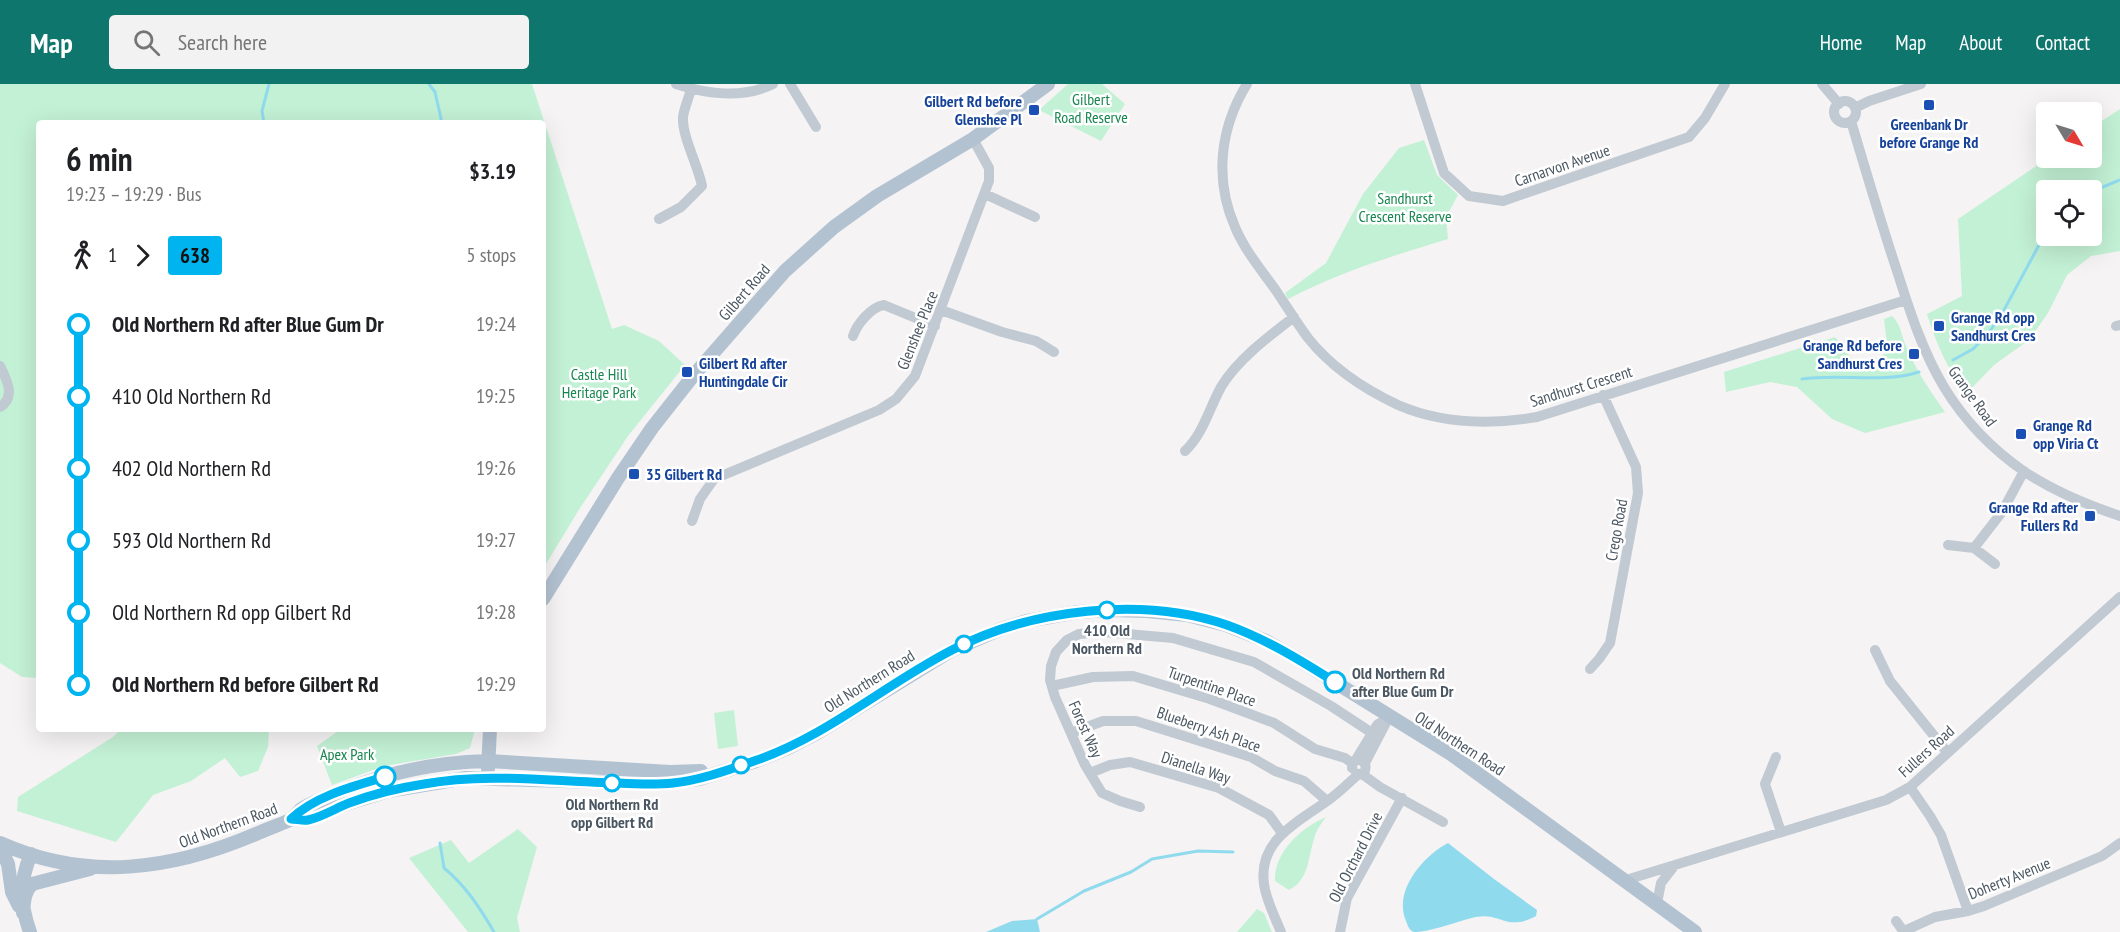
<!DOCTYPE html>
<html lang="en">
<head>
<meta charset="utf-8">
<style>
	body { margin:0; font-family:"PT Sans Narrow",sans-serif; background:#f2f2f2; color:#202124; height:100vh; display:flex; flex-direction:column; font-size:22px; white-space:nowrap }
	* { box-sizing:border-box; margin:0 }
	p { font-size:20px; color:#757577 }
	.icon { flex:none; width:33px; height:33px; fill:none; stroke:currentColor; stroke-width:2; stroke-linecap:round; stroke-linejoin:round }
	.map { position:relative; flex:1; overflow:hidden }
	.drawer { position:absolute; left:36px; top:36px; width:510px; height:612px; display:flex; flex-direction:column; background:#fff; border-radius:6px; box-shadow:0 6px 24px #0002 }
	.drawer>* { flex:none }
	.badge { padding:0 12px; border-radius:4px; font-size:21px; line-height:39px }
	.needle { width:39px; rotate:128deg }
	.fabs { position:absolute; left:2036px; top:18px; display:grid; gap:12px }
	.fabs a { display:grid; place-items:center; width:66px; height:66px; border-radius:6px; background:#fff; box-shadow:0 6px 24px #0002; font-size:30px }
	.map>.badge { position:absolute; translate:-50% -50%; box-shadow:0 0 0 3px #fff }
	.legs { display:flex; align-items:center; gap:9px; height:66px; padding:0 30px; font-size:20px }
	.legs p { margin-inline-start:auto }
	.summary { display:flex; align-items:center; justify-content:space-between; height:102px; padding:0 30px }
	h1 { font-size:33px; font-weight:600; line-height:45px }
	ul { padding:0 30px; list-style:none }
	li { display:flex; align-items:center; gap:21px; height:72px; font-size:22px }
	li i { display:grid; place-items:center; width:9px; height:100%; margin:0 8px; background:currentColor }
	li i::after { content:''; width:15px; height:15px; margin:-8px; border:4px solid; border-radius:50%; background:#fff }
	li p { margin-inline-start:auto }
	li:first-child i { background:linear-gradient(#0000 50%,currentColor 0) }
	li:last-child i { background:linear-gradient(currentColor 50%,#0000 0) }
	header { display:flex; align-items:center; gap:36px; box-sizing:border-box; height:84px; padding:0 30px; background:#0f766e; color:#fff }
	header strong { font-size:28px }
	nav { display:flex; gap:33px; margin-inline-start:auto; font-size:21px }
	.search { width:420px; height:54px; background:#f2f2f2; display:flex; align-items:center; gap:15px; box-sizing:border-box; padding:0 21px; border-radius:6px; color:#757577; font-size:22px }
	.map>svg:first-child { display:block }
	.green { fill:#c3f1d5; fill-rule:evenodd }
	.water { fill:#90daee }
	.lines { fill:none; stroke-linecap:round; stroke-linejoin:round }
	.stream { stroke:#90daee; stroke-width:3 }
	.minor { stroke:#c1cad2; stroke-width:10 }
	.major { stroke:#b3c2d1; stroke-width:14 }
	.line-1-casing { stroke:#fff; stroke-width:14 }
	.line-1 { stroke:#00b5ef; stroke-width:9 }
	.transit-dot { fill:#1a4fb4; stroke:#fff; stroke-width:2 }
	.stop-1-dot { fill:#fff; stroke:#00b5ef; stroke-width:3 }
	.labels { text-anchor:middle; dominant-baseline:central; stroke-width:5; stroke-linejoin:round; paint-order:stroke }
	.park-label { font-size:16px; fill:#17864f; stroke:#fff }
	.transit-label { font-size:16px; font-weight:bold; fill:#164399; stroke:#fff; text-anchor:start }
	.street-label { font-size:16px; fill:#4a5661; stroke:#fff }
	.stop-label { font-size:16px; font-weight:bold; fill:#4a5661; stroke:#fff }
</style>
</head>
<body>
<header>
<strong>Map</strong>
<div class="search"><svg class="icon" aria-label="search" viewBox="0 0 24 24"><circle cx="10" cy="10" r="6"/><path d="M15 15l6 6"/></svg>Search here</div>
<nav><a>Home</a><a>Map</a><a>About</a><a>Contact</a></nav>
</header>
<div class="map">
<svg width="2120" height="848" viewBox="0 0 2120 848">
	<rect width="100%" height="100%" fill="#f5f3f3"/>
	<path class="green" d="M0,0H532L612,245L624,241L659,257L685,281L628,352L580,424L543,485V39H39V594L22,593L0,579Z
		M1068,0H1102L1125,20L1101,57L1039,26Z
		M2120,25V167L2091,172L2067,191L2048,229L2029,256L1994,281L1966,310C1946,281 1938,264 1927,230L1962,212L1958,135L2048,74H2091V44ZM2046,106H2091V152H2046Z
		M1424,56L1437,91L1458,111L1446,133L1448,155C1392,172 1340,188 1288,215L1285,209L1326,179L1363,110L1399,64Z
		M1892,232C1901,240 1901,251 1906,262C1916,286 1930,307 1945,328L1865,349L1832,335L1797,303L1770,298L1726,308L1724,288L1835,253L1859,284L1888,268L1884,235Z
		M734,626L738,662L718,665L714,629Z
		M116,645H269L268,663L258,687L240,693L225,674L191,697L153,711L116,758L17,727L18,713L113,653L119,647Z
		M341,645H475L470,664L456,670L384,682L332,701L317,662Z
		M1326,733C1321,740 1316,746 1314,755C1308,774 1309,796 1289,806L1275,797C1274,768 1301,744 1326,733Z
		M518,745L537,763L517,834L520,848H468L409,774L451,756L469,779Z
		M1257,825L1264,829L1272,848H1237Z"/>
	<path class="water" d="M1448,759L1494,795L1537,826L1536,832C1506,848 1501,828 1476,833C1458,837 1431,848 1414,848C1409,846 1408,842 1406,837C1393,807 1423,772 1448,759Z
		M1037,835L1040,848H986L1012,837Z"/>
	<g class="lines">
		<path class="stream" d="M429,0L435,8L442,39
			M264,39L262,27L269,0
			M2091,108L2120,96
			M1953,276L1973,265L1988,250L2004,226L2046,148
			M1802,295C1841,289 1881,300 1919,288
			M440,759L444,784C466,802 480,824 494,848
			M1037,835L1084,807L1131,788L1152,775L1198,767L1233,768"/>
		<path class="minor" d="M676,0C706,10 743,15 773,0
			M790,0L816,43
			M1247,0C1220,44 1214,95 1235,143C1245,167 1263,188 1277,208C1287,223 1297,239 1308,254C1331,283 1364,305 1398,321C1442,340 1490,341 1537,333L1906,216
			M1415,0L1444,89L1469,112L1503,117L1689,53L1705,34L1725,0
			M1822,0L1839,20
			M1834 28a11 11 0 1 1 22 0a11 11 0 1 1-22 0Z
			M1855,24L1869,17L1921,0
			M1851,37C1866,88 1881,139 1898,190C1910,228 1923,268 1944,303C1964,336 1993,366 2025,388C2055,408 2087,421 2120,432
			M985,110L1035,133
			M659,135L681,123L702,102C698,81 682,53 683,33C684,24 689,14 691,5
			M941,226L1002,248L1036,257L1054,268
			M2116,242L2120,241
			M853,252C857,240 871,223 884,221L935,242
			M0,282C7,296 16,313 0,323
			M1185,367C1203,350 1209,325 1221,303C1237,276 1269,252 1294,233
			M692,437L700,415L714,395L879,326L896,315L915,292L989,97V84L973,55
			M1948,461L1974,464
			M1995,480L1974,464L2002,428L2024,387
			M1875,566L1890,597L1947,668
			M1590,585L1599,575L1610,559L1638,409L1636,383L1603,311
			M1052,602L1093,593L1133,592L1210,615L1274,639L1315,665L1345,674L1352,679
			M1071,649L1103,637H1136L1251,673L1275,687L1304,697L1327,717
			M1776,673L1765,700L1781,748
			M1355,677L1377,641L1389,633
			M1365,679L1389,633
			M1352,684L1353,678C1361,672 1369,680 1364,689L1356,690
			M1090,689L1110,681L1130,678L1219,704L1269,731L1282,749
			M1362,690L1380,703L1443,738
			M1910,703L1930,732L1941,751L1968,827
			M1140,723L1120,717L1102,709L1085,681L1055,613L1050,596L1051,582L1056,568L1067,556L1079,550L1104,548L1173,554L1254,578L1331,622L1372,649
			M1626,796L1886,716L1910,703L2120,513
			M1657,819L1661,799L1675,781
			M1896,837L1904,848
			M1904,847L1935,833L1968,827L1984,822L2102,772L2120,759
			M1281,848C1275,833 1266,816 1264,800C1258,756 1297,739 1327,717C1339,709 1348,699 1359,690
			M1340,848L1347,814L1402,714"/>
		<path class="major" d="M543,515L618,394L652,344L693,292L785,187L834,143L877,112L973,55L1048,0
			M488,685L490,645
			M291,735L307,736L349,719L388,707L466,694L658,700L699,695L756,677L788,664L817,649L952,566L1001,545L1027,537L1078,528L1110,526L1147,527L1187,531L1226,541L1266,557L1296,574L1451,670L1695,848
			M0,759C87,798 172,786 256,750C267,745 279,741 290,736C295,733 298,727 303,724C316,716 332,711 345,706C390,688 440,678 488,677L670,688L701,687
			M0,763L8,780L12,808L19,822
			M23,829C24,818 24,808 32,800L90,785
			M30,848C20,820 19,798 31,770"/>
	</g>
	<g class="lines">
		<g class="line-1-casing">
			<path id="line-1" d="M385,693C354,702 315,712 291,735C296,735 303,737 308,736C322,733 336,724 349,719C373,710 398,704 424,700C488,688 553,698 618,699C636,700 655,701 673,699C701,696 728,686 754,677C826,653 884,601 952,566C1030,525 1143,512 1227,541C1266,555 1300,576 1335,598"/>
		</g>
		<use href="#line-1" class="line-1"/>
	</g>
	<g class="transit-dot">
		<rect x="1923" y="15" width="12" height="12" rx="3"/>
		<rect x="1028" y="20" width="12" height="12" rx="3"/>
		<rect x="1933" y="236" width="12" height="12" rx="3"/>
		<rect x="1908" y="264" width="12" height="12" rx="3"/>
		<rect x="681" y="282" width="12" height="12" rx="3"/>
		<rect x="2015" y="344" width="12" height="12" rx="3"/>
		<rect x="628" y="384" width="12" height="12" rx="3"/>
		<rect x="2084" y="426" width="12" height="12" rx="3"/>
	</g>
	<g class="stop-1-dot">
		<circle cx="1107" cy="526" r="8"/>
		<circle cx="964" cy="560" r="8"/>
		<circle cx="1335" cy="598" r="10"/>
		<circle cx="741" cy="681" r="8"/>
		<circle cx="385" cy="693" r="10"/>
		<circle cx="612" cy="699" r="8"/>
	</g>
	<g class="labels">
		<g class="park-label">
			<text x="1091" y="15">Gilbert<tspan x="1091" dy="18">Road Reserve</tspan></text>
			<text x="1405" y="114">Sandhurst<tspan x="1405" dy="18">Crescent Reserve</tspan></text>
			<text x="599" y="290">Castle Hill<tspan x="599" dy="18">Heritage Park</tspan></text>
			<text x="347" y="670">Apex Park</text>
		</g>
		<g class="transit-label">
			<text x="1022" y="17" text-anchor="end">Gilbert Rd before<tspan x="1022" dy="18">Glenshee Pl</tspan></text>
			<text x="1929" y="40" text-anchor="middle">Greenbank Dr<tspan x="1929" dy="18">before Grange Rd</tspan></text>
			<text x="1951" y="233">Grange Rd opp<tspan x="1951" dy="18">Sandhurst Cres</tspan></text>
			<text x="1902" y="261" text-anchor="end">Grange Rd before<tspan x="1902" dy="18">Sandhurst Cres</tspan></text>
			<text x="699" y="279">Gilbert Rd after<tspan x="699" dy="18">Huntingdale Cir</tspan></text>
			<text x="2033" y="341">Grange Rd<tspan x="2033" dy="18">opp Viria Ct</tspan></text>
			<text x="646" y="390">35 Gilbert Rd</text>
			<text x="2078" y="423" text-anchor="end">Grange Rd after<tspan x="2078" dy="18">Fullers Rd</tspan></text>
		</g>
		<g class="street-label">
			<text transform="translate(1562 81) rotate(-19)">Carnarvon Avenue</text>
			<text transform="translate(744 208) rotate(-49)">Gilbert Road</text>
			<text transform="translate(917 246) rotate(-68)">Glenshee Place</text>
			<text transform="translate(1581 302) rotate(-17)">Sandhurst Crescent</text>
			<text transform="translate(1973 312) rotate(54)">Grange Road</text>
			<text transform="translate(1616 446) rotate(-80)">Crego Road</text>
			<text transform="translate(869 597) rotate(-32)">Old Northern Road</text>
			<text transform="translate(1212 602) rotate(19)">Turpentine Place</text>
			<text transform="translate(1086 645) rotate(66)">Forest Way</text>
			<text transform="translate(1209 645) rotate(19)">Blueberry Ash Place</text>
			<text transform="translate(1460 659) rotate(33)">Old Northern Road</text>
			<text transform="translate(1926 667) rotate(-42)">Fullers Road</text>
			<text transform="translate(1196 683) rotate(18)">Dianella Way</text>
			<text transform="translate(228 741) rotate(-20)">Old Northern Road</text>
			<text transform="translate(1355 773) rotate(-63)">Old Orchard Drive</text>
			<text transform="translate(2009 794) rotate(-22)">Doherty Avenue</text>
		</g>
		<g class="stop-label">
			<text x="1107" y="546">410 Old<tspan x="1107" dy="18">Northern Rd</tspan></text>
			<text x="1352" y="589" text-anchor="start">Old Northern Rd<tspan x="1352" dy="18">after Blue Gum Dr</tspan></text>
			<text x="612" y="720">Old Northern Rd<tspan x="612" dy="18">opp Gilbert Rd</tspan></text>
		</g>
	</g>
</svg>
<div class="fabs">
<a><svg class="needle" viewBox="-14 -14 28 28"><path d="M0-13l5 13h-10z" fill="#e53935"/><path d="M0 13l5-13h-10z" fill="#757577"/></svg></a>
<a><svg class="icon" aria-label="locate" viewBox="0 0 24 24"><circle cx="12" cy="12" r="6"/><path d="M12 2v4M12 18v4M2 12h4M18 12h4"/></svg></a>
</div>
<section class="drawer">
<div class="summary"><div><h1>6 min</h1><p>19:23 – 19:29 · Bus</p></div><b>$3.19</b></div>
<div class="legs"><svg class="icon" aria-label="walk" viewBox="0 0 24 24"><circle cx="13" cy="4" r="2"/><path d="M13 8l-2 6 4 7M11 14l-3 7M7 12l3-4h3l4 4"/></svg>1<svg class="icon" aria-label="forward" viewBox="0 0 24 24"><path d="M9 5l7 7-7 7"/></svg><b class="badge" style="background:#00b5ef;color:#111">638</b><p>5 stops</p></div>
<ul>
<li><i style="color:#00b5ef"></i><b>Old Northern Rd after Blue Gum Dr</b><p>19:24</p></li>
<li><i style="color:#00b5ef"></i><span>410 Old Northern Rd</span><p>19:25</p></li>
<li><i style="color:#00b5ef"></i><span>402 Old Northern Rd</span><p>19:26</p></li>
<li><i style="color:#00b5ef"></i><span>593 Old Northern Rd</span><p>19:27</p></li>
<li><i style="color:#00b5ef"></i><span>Old Northern Rd opp Gilbert Rd</span><p>19:28</p></li>
<li><i style="color:#00b5ef"></i><b>Old Northern Rd before Gilbert Rd</b><p>19:29</p></li>
</ul>
</section>
</div>
</body>
</html>
